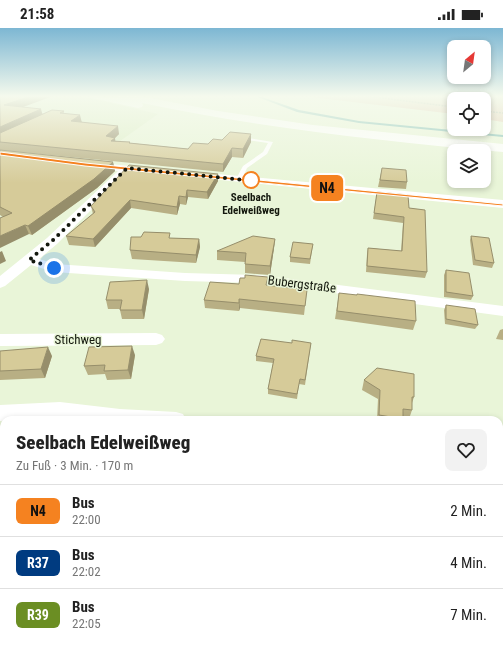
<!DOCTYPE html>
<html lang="de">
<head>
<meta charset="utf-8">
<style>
	body { margin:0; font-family:"Roboto Condensed",sans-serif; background:#f2f2f2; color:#222; height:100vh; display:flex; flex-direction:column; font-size:15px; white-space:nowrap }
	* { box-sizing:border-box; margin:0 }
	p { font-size:13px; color:#767676 }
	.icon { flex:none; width:22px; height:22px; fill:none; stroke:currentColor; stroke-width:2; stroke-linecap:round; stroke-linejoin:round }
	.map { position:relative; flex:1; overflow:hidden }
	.drawer { position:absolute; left:0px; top:388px; width:503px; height:232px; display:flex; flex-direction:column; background:#fff; border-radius:12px 12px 0 0; box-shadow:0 2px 6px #0003 }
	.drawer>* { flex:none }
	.badge { padding:0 8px; border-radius:6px; font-size:14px; line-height:26px }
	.needle { width:26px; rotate:29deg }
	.controls { position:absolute; left:447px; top:12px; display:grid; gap:8px }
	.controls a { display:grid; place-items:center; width:44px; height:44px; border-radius:8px; background:#fff; box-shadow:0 2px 6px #0003; font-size:20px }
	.you { position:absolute; width:20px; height:20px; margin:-10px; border:3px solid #fff; border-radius:50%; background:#1a73e8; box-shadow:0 0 0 6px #1a73e833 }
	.map>.badge { position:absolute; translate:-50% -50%; box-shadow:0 0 0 2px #fff }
	.round { display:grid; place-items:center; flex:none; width:42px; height:42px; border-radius:8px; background:#f2f2f2 }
	.headline { display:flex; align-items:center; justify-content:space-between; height:68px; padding:0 16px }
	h1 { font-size:19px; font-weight:800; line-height:30px }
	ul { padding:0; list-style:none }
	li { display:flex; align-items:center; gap:12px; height:52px; padding:0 16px; border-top:1px solid #e0e0e0 }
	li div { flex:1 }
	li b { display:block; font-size:15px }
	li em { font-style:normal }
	li .badge { min-width:44px; font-weight:700; text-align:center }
	.status { display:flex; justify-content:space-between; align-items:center; height:28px; padding:0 20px; background:#fff; direction:ltr }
	.status svg { height:11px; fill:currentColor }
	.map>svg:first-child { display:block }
	.built { fill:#dfefca }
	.green { fill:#e1c7ad }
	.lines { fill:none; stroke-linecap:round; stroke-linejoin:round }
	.stream { fill:#7cbcb3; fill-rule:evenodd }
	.path { stroke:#9fa992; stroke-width:1.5; stroke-dasharray:2 1; stroke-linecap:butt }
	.service { fill:#fff; fill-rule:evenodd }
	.minor { fill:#fff; fill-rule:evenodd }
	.secondary { fill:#fff; fill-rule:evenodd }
	.wall { fill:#b8af84 }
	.shaded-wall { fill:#968e6b }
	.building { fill:#d6cb99; stroke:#968e6b }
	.line { fill:#f58220; stroke:#fff }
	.walk { stroke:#14180e; stroke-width:4; stroke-dasharray:0 7.2 }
	.stop-dot { fill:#fff; stroke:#f58220; stroke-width:2 }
	.labels { text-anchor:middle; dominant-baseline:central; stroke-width:3; stroke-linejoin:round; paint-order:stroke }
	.far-stop-label { font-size:11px; font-weight:bold; fill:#14180e; stroke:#e9f5d8 }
	.street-label { font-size:13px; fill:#14180e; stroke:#e9f5d8 }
</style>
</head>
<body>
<div class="status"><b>21:58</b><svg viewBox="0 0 49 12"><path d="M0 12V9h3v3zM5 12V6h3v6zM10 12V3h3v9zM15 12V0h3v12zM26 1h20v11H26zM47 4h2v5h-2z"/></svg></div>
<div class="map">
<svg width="503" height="620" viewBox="0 0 503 620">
	<rect width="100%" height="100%" fill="#e9f5d8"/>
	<path class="built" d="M0,68H81L158,86L92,133L26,126L0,121L47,85L0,72Z"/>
	<path class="green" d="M302,68H503V94L484,91V71H454V86Z"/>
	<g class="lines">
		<path class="stream" d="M255,68H259L299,82L359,93L503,107V109L359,95L297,84Z"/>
		<path class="path" d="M367,68L454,79
			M484,83L503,85"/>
		<path class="service" d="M241,109L273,114L267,126L247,140L242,151L239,153L236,151L243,138L263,124L268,115L239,111V110Z"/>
		<path class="minor" d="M91,134L148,140L153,143L148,146L129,144L57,216L39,231L55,236L185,245L260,247L503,278V288L260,255L185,253L54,244L31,237L5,258L0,260V248L47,210L118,143L87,139L86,137Z
			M195,144L503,172V180L191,149L190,147Z
			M156,305L162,307L165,311L162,315L156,317L0,318V306Z
			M60,374L120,381L176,384L183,386L186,392H77L60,390L0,393V377Z
			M499,436L503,437V457L499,456Z
			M4,468V492L0,493V470Z"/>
		<path class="secondary" d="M91,68L120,70L119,68H140L218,83L313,97L503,116V124C382,113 261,100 142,75L143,77L142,79L138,80L92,70Z"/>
	</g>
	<path class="wall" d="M0,68L23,79L43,86L64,83V86L82,94L119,106L115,110V113L130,115L188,121L208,116L251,114L243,130L232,129L223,144L0,122Z
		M0,122L113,134L115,143L97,160L32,207L29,206L3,189L0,187Z
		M382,140L407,154L406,161L378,159Z
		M218,146V153L208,171L188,169L186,177L180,176L177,187L131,180L95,219L69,217L66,208L93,186L91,178Z
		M377,164L409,180L427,244L425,250L366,244L367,226L368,220L401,223L403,195L373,191Z
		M471,208L494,235L492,240L473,237L470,212Z
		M141,209L199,211L200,219L196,235L132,231L130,222Z
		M275,211L274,220L270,247L245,245V234L217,232V223Z
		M313,216L310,236L290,234V229Z
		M446,242L473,268L471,272L444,269V247Z
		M268,249V258L306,270L304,287L240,280L239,283L205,280L204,272L239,256Z
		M149,261L144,291H122L120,282V281H108L106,272Z
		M339,265L416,293L413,302L335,291Z
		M446,277L478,297L475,301L445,296L444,282Z
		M503,301V312L496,311L500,302Z
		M292,315H311L305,357L299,356L297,371L268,366V361L273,335L256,333V328Z
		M0,323L52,328L45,350L0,352Z
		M135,327L131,351L107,352L105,346L88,347L84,338Z
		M364,352L414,369L412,375V382L409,391H403V392H377L378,371L362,362Z"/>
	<path class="shaded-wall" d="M31,68H53L7,85L4,77Z
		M41,81L43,88L0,108V99Z
		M80,87L82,95L71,93Z
		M118,98L119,106L115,110L116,118L106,108Z
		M251,106V114L243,130V121Z
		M232,120V129L223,144V136Z
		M113,134L115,143L97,160L32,207L28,198Z
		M218,146V153L208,171L207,164Z
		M187,162L188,169L186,177V169Z
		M179,168L180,176L177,187V179Z
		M130,172L131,180L95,219L93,211Z
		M25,197L29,206L0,220V208Z
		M199,211L200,219L196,235V227Z
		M275,211L274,220L270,247V238Z
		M2,223L6,233L0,236V224Z
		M147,252L149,261L144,291L142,282Z
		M239,271L240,280L239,283Z
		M132,318L135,327L131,351L128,342Z
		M48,319L52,328L45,350L41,341Z
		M4,439V452L0,454V441Z
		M4,587V600L1,603L0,602V591Z"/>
	<path class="building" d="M0,68H31L4,77L41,81L0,99Z
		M52,82L64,83L60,85L80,87L71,93L118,98L106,108L115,110L111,113L130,114L129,115L188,121L193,115L208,116L213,111L222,112L230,104L251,106L243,121L232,120L223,136L0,114V105Z
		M0,122L113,134L94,151L28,198L25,197L0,208V190L12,185L0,179Z
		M129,137L218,146L207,164L187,162L186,169L179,168L177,179L130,172L93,211L66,208L95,184L91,178Z
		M382,140L406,142L407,154L380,152Z
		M377,164L408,167L409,180L425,182L427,244L367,238L368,220L402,223L404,189L374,185Z
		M144,204L170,205L169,210L199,211L196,227L130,222L131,209H141Z
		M253,208L275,211L270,238L245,236L246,225L217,223Z
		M471,208L489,210L494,235L475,232Z
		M293,214L313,216L310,231L290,229Z
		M446,242L469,245L473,268L446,264Z
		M245,247L268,249L266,257L307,262L305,278L239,271V275L204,272L210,254L239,256L240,250H245Z
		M147,252L142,282H120L122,272H106L110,254Z
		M339,265L357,267V266L415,273L416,293L337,283Z
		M446,277L475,281L478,297L446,291Z
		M261,311L292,315V312L311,315L305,352L300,351L297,366L268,361L274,331L256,328Z
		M132,318L128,342L104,343L105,337L84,338L89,319Z
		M48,319L41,341L0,343V323Z
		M377,340L414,346V369H412V382L403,381V391L379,387L380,362L364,352Z
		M4,408V439L0,441V410Z
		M1,555L4,558V587L0,591V556Z"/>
	<linearGradient id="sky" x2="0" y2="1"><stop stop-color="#7db7d3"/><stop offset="0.44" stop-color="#f5faed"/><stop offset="1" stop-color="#f5faed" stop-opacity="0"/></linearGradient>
	<rect width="503" height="155" fill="url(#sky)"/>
	<path class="line" d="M0,124L85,135L503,176V178L85,138L0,127Z"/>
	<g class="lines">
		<path class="walk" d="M54,240L29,232L52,213L127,140L255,153L251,152"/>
	</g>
	<circle class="stop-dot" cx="251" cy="152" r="8"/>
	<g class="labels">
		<g class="far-stop-label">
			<text x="251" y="169">Seelbach<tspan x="251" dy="13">Edelweißweg</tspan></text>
		</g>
		<g class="street-label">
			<text transform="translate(302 256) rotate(7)">Bubergstraße</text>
			<text x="78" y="311">Stichweg</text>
		</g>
	</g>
</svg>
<div class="controls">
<a><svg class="needle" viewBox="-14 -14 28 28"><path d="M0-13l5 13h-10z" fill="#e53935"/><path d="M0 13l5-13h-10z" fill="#767676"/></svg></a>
<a><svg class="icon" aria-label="locate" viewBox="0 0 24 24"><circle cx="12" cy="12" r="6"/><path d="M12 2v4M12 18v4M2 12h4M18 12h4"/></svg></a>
<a><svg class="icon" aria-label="layers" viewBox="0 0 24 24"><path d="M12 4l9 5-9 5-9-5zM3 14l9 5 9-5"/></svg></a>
</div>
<div class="you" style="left:54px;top:240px"></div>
<b class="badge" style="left:327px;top:160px;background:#f58220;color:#111">N4</b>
<section class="drawer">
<div class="headline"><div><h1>Seelbach Edelweißweg</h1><p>Zu Fuß · 3 Min. · 170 m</p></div><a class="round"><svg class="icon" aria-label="heart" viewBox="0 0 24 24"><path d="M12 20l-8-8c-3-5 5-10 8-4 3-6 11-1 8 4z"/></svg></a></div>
<ul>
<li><span class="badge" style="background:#f58220;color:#111">N4</span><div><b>Bus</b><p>22:00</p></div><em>2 Min.</em></li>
<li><span class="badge" style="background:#003b80;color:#fff">R37</span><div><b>Bus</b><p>22:02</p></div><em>4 Min.</em></li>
<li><span class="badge" style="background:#6b8e23;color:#fff">R39</span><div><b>Bus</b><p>22:05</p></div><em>7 Min.</em></li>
</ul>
</section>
</div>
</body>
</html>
